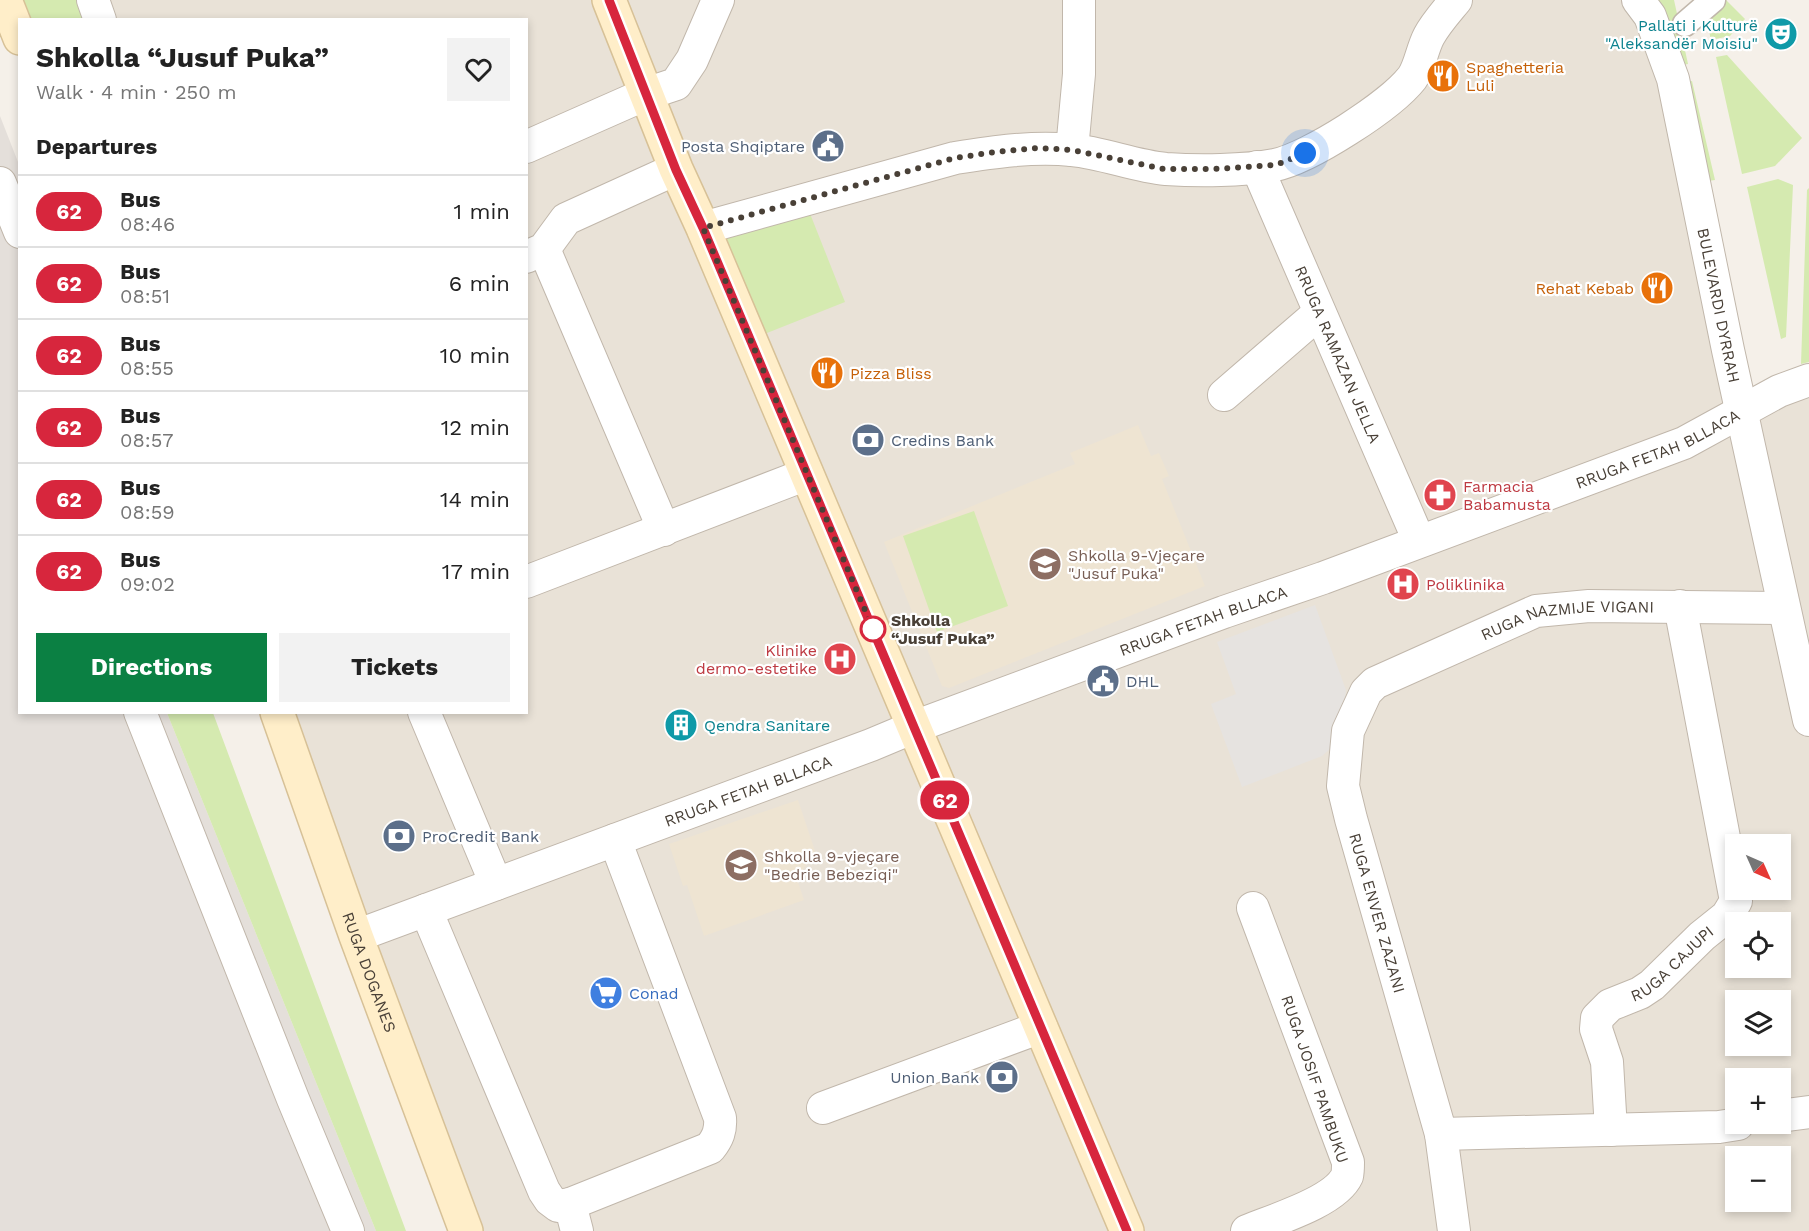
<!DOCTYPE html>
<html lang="en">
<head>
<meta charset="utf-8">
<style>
	body { margin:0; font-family:"Work Sans",sans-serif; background:#f2f2f2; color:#222; height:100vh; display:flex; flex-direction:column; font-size:22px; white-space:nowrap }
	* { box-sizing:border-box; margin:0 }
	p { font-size:20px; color:#767676 }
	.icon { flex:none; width:33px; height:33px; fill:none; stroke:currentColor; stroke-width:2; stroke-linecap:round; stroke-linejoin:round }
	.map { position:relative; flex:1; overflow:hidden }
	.drawer { position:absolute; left:18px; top:18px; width:510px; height:696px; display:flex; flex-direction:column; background:#fff; border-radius:0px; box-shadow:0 3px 9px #0003 }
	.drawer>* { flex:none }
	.badge { padding:0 12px; border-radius:20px; font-size:21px; line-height:39px }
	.needle { width:39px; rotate:135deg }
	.tools { position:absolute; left:1725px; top:834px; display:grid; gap:12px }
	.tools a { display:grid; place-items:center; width:66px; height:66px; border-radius:0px; background:#fff; box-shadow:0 3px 9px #0003; font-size:30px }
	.you { position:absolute; width:30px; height:30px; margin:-15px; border:4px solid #fff; border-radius:50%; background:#1a73e8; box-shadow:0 0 0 9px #1a73e833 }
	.map>.badge { position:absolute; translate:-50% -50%; box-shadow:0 0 0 3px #fff }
	h2 { padding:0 18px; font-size:22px; line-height:54px }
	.round { display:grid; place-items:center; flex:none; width:63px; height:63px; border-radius:0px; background:#f2f2f2 }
	.head { display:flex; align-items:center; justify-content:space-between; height:102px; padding:0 18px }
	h1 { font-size:28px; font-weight:700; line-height:45px }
	.cta { display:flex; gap:12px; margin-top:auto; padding:12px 18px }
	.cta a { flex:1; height:69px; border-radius:0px; background:#0b8043; color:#fff; font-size:24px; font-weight:700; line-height:69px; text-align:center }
	.cta a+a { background:#f2f2f2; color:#222 }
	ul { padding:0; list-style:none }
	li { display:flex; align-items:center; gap:18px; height:72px; padding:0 18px; border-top:2px solid #e0e0e0 }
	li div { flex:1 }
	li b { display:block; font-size:22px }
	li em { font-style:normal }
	li .badge { min-width:66px; font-weight:700; text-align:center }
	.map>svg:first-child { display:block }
	.residential { fill:#e9e2d7; fill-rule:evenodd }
	.industrial { fill:#e4dfda }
	.education { fill:#eee4d2 }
	.green { fill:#d5eab0 }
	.parking { fill:#e6e3e0 }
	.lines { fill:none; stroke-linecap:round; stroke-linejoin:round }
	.pedestrian-casing { stroke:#c1b7ab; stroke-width:27 }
	.minor-casing { stroke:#c1b7ab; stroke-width:34 }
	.secondary-casing { stroke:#d7c197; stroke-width:36 }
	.pedestrian { stroke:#fff; stroke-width:24 }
	.minor { stroke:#fff; stroke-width:32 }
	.secondary { stroke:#ffeec9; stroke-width:33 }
	.line-casing { stroke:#fff; stroke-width:14 }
	.line { stroke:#d7263d; stroke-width:9 }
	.walk { stroke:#494037; stroke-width:6; stroke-dasharray:0 10.8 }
	.stop-dot { fill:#fff; stroke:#d7263d; stroke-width:3 }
	.labels { text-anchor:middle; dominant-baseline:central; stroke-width:4.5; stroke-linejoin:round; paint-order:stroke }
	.culture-label { font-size:16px; fill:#0d838f; stroke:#fff; text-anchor:end }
	.food-label { font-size:16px; fill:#c56008; stroke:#fff; text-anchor:start }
	.service-label { font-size:16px; fill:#4e5e75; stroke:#fff; text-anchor:start }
	.street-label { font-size:16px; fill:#494037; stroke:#fff }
	.health-label { font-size:16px; fill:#be3a42; stroke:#fff; text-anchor:start }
	.education-label { font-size:16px; fill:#785e54; stroke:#fff; text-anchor:start }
	.stop-label { font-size:16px; font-weight:bold; fill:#494037; stroke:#fff; text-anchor:start }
	.shop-label { font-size:16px; fill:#366cbe; stroke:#fff; text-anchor:start }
</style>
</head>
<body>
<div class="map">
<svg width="1809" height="1231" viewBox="0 0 1809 1231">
	<rect width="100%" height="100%" fill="#f5f0e9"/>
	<path class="residential" d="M79,0H1626L1660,68L1735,422L1809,388V1231H482L360,923L286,713L526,712V20H86ZM1736,844H1780V890H1736ZM1736,922H1780V968H1736ZM1736,1000H1780V1046H1736ZM1736,1078H1780V1124H1736ZM1736,1156H1780V1202H1736Z"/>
	<path class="industrial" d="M0,116L20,167V712L167,713L376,1231H0Z"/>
	<path class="education" d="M1138,425L1151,456L1159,453L1169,476L1162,479L1205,586L949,688L942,686L884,542L1075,464L1070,453Z
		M798,800L815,851L797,879L804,900L704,936L687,885L683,886L669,844Z"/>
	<path class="green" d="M19,0H79L86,19H27Z
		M1653,0H1674L1688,64L1683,65Z
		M1713,0H1726L1745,19L1730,36L1711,40L1704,9Z
		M1727,55L1802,138L1775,166L1742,174L1716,57Z
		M1692,81L1715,180L1708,181L1687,82Z
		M1778,179L1793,185L1786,337L1781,339L1747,187Z
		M1809,188V362L1801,364L1807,190Z
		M809,211L845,302L762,335L721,238Z
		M974,511L1008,606L937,632L903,536Z
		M167,713H213L406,1231H376Z"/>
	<path class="parking" d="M1315,605L1346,690L1342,729L1330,749L1322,756L1242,787L1211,704L1236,694L1217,642Z"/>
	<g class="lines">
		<g class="pedestrian-casing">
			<path id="pedestrian" d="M1685,24L1713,0"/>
		</g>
		<g class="minor-casing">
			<g id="minor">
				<path d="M93,0L100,20"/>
				<path id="s1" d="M1638,0L1650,16L1673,79L1728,350L1809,720"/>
				<path d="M526,147L646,94L676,84L692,60L718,0"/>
				<path d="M1072,150L1079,74V0"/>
				<path id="s2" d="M1257,167L1419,541"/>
				<path d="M0,183L20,232"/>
				<path d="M703,228L955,158C993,152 1033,146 1072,150C1104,153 1134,166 1166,169C1197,171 1244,171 1275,165C1309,158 1390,106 1412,78C1420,67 1422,49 1429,36C1436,23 1447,11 1456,0"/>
				<path d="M544,249L664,530"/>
				<path d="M526,257L544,249L566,219L676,169"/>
				<path d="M1224,395L1319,313"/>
				<path d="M526,582L807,474"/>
				<path d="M140,712L293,1099L348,1231"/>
				<path d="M424,712L496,884"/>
				<path d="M426,910L544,1191L550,1200L558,1206L570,1204L710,1148C718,1138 721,1130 720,1118L615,840"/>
				<path id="s3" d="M356,936L871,745L914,727L1224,612L1323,578L1684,443L1779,391L1809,380"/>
				<path d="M823,1108L1041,1027"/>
				<path d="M1780,1116L1809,1112"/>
				<path id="s4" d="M1611,1130L1607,1062L1596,1029L1597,1018L1610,1005L1640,993L1652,985L1702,936L1727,916L1736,901L1680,606"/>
				<path d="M1441,1134L1719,1127L1738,1124"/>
				<path d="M570,1204L577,1231"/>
				<path d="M1247,1231C1273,1220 1335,1202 1347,1176C1348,1172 1348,1166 1348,1162L1253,908"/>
				<path id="s5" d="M1454,1231L1441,1134L1351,819L1343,786L1348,731L1366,692L1375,683L1536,611L1589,606L1783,608"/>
			</g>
		</g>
		<g class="secondary-casing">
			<g id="secondary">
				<path d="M5,0L20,38"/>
				<path d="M609,0L676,169L703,228L1127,1231"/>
				<path id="s6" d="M277,712L356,936L466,1231"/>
			</g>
		</g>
		<use href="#pedestrian" class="pedestrian"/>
		<use href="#minor" class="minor"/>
		<use href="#secondary" class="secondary"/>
	</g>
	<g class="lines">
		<g class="line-casing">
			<path id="line" d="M609,0L676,170L703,228L1127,1231"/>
		</g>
		<use href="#line" class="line"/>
		<path class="walk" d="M873,629L703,228L955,158L995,152L1038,148L1072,150L1164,169H1214L1276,165L1305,153"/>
	</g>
	<defs>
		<g id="theatre-disc" transform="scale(1.725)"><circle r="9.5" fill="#0f9aa8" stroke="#fff"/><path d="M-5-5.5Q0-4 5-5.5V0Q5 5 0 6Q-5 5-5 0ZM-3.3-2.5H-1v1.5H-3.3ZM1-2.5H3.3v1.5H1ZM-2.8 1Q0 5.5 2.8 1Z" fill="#fff"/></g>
		<g id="restaurant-disc" transform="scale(1.725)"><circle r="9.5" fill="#e8710a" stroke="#fff"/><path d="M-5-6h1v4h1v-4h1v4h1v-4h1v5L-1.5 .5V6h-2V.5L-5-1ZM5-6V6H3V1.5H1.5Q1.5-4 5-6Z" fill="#fff"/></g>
		<g id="civic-disc" transform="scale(1.725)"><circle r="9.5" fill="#5c6f8a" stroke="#fff"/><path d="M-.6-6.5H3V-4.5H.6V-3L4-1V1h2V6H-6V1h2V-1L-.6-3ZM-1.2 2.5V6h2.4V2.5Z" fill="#fff"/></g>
		<g id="bank-disc" transform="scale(1.725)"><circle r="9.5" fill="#5c6f8a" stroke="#fff"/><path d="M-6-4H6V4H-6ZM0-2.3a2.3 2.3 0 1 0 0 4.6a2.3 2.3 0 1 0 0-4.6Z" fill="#fff"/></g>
		<g id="pharmacy-disc" transform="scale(1.725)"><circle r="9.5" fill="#e0444e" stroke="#fff"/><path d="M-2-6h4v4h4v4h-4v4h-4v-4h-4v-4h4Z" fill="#fff"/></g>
		<g id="school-disc" transform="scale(1.725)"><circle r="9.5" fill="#8d6e63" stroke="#fff"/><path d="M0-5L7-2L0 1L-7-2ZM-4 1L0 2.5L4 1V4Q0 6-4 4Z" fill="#fff"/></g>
		<g id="hospital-disc" transform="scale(1.725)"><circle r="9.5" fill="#e0444e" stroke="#fff"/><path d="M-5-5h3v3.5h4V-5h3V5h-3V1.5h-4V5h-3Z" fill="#fff"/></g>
		<g id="building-disc" transform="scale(1.725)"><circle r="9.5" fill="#0f9aa8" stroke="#fff"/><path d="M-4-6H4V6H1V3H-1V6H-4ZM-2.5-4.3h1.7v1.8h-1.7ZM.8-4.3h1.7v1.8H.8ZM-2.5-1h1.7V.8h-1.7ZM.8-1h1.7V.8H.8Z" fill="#fff"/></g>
		<g id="supermarket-disc" transform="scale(1.725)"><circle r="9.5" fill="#3f7fe0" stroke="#fff"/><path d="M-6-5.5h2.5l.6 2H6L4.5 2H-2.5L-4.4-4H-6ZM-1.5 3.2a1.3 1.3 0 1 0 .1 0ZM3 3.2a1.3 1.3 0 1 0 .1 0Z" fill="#fff"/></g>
	</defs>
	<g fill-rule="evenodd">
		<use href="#theatre-disc" x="1781" y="34"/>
		<use href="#restaurant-disc" x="1443" y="76"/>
		<use href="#civic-disc" x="828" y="146"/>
		<use href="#restaurant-disc" x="1657" y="288"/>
		<use href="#restaurant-disc" x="827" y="373"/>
		<use href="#bank-disc" x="868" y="440"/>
		<use href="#pharmacy-disc" x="1440" y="495"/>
		<use href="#school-disc" x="1045" y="564"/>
		<use href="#hospital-disc" x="1403" y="584"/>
		<use href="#hospital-disc" x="840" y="659"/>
		<use href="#civic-disc" x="1103" y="681"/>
		<use href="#building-disc" x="681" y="725"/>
		<use href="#bank-disc" x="399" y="836"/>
		<use href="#school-disc" x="741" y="865"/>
		<use href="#supermarket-disc" x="606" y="993"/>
		<use href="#bank-disc" x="1002" y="1077"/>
	</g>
	<circle class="stop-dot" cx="873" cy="629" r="12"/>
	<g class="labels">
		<g class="culture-label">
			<text x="1758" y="25">Pallati i Kulturë<tspan x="1758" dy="18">"Aleksandër Moisiu"</tspan></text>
			<text x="704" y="725" text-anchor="start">Qendra Sanitare</text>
		</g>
		<g class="food-label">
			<text x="1466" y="67">Spaghetteria<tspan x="1466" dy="18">Luli</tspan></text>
			<text x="1634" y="288" text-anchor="end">Rehat Kebab</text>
			<text x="850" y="373">Pizza Bliss</text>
		</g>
		<g class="service-label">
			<text x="805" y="146" text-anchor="end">Posta Shqiptare</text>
			<text x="891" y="440">Credins Bank</text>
			<text x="1126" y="681">DHL</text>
			<text x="422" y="836">ProCredit Bank</text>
			<text x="979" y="1077" text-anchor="end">Union Bank</text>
		</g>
		<g class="street-label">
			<text stroke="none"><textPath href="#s1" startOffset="318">BULEVARDI DYRRAH</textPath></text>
			<text stroke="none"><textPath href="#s2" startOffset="204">RRUGA RAMAZAN JELLA</textPath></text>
			<text stroke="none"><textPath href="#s3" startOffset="1390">RRUGA FETAH BLLACA</textPath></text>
			<text stroke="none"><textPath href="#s3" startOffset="904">RRUGA FETAH BLLACA</textPath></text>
			<text stroke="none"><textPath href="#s5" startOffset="776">RUGA NAZMIJE VIGANI</textPath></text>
			<text stroke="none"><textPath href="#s3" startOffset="418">RRUGA FETAH BLLACA</textPath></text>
			<text transform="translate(1377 913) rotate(74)">RUGA ENVER ZAZANI</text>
			<text stroke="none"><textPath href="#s4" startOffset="208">RUGA CAJUPI</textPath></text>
			<text stroke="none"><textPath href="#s6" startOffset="276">RUGA DOGANES</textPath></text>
			<text transform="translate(1315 1079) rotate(71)">RUGA JOSIF PAMBUKU</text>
		</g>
		<g class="health-label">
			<text x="1463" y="486">Farmacia<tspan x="1463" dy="18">Babamusta</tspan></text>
			<text x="1426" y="584">Poliklinika</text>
			<text x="817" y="650" text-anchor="end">Klinike<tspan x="817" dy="18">dermo-estetike</tspan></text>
		</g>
		<g class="education-label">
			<text x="1068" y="555">Shkolla 9-Vjeçare<tspan x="1068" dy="18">"Jusuf Puka"</tspan></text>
			<text x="764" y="856">Shkolla 9-vjeçare<tspan x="764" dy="18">"Bedrie Bebeziqi"</tspan></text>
		</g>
		<g class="stop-label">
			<text x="891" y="620">Shkolla<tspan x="891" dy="18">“Jusuf Puka”</tspan></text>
		</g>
		<g class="shop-label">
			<text x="629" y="993">Conad</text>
		</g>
	</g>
</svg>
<div class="tools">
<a><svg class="needle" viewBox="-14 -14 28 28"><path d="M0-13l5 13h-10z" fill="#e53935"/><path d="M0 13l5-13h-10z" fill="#767676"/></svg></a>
<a><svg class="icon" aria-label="locate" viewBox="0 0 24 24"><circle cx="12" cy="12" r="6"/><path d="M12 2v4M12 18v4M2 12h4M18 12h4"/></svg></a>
<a><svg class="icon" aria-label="layers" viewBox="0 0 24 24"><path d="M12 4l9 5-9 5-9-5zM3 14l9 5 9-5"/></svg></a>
<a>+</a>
<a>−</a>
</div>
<div class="you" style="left:1305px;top:153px"></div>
<b class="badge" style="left:945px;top:800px;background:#d7263d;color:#fff">62</b>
<section class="drawer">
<div class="head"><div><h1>Shkolla “Jusuf Puka”</h1><p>Walk · 4 min · 250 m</p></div><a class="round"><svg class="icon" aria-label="heart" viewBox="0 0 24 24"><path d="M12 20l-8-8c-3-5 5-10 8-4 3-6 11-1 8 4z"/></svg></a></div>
<h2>Departures</h2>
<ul>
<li><span class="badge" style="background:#d7263d;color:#fff">62</span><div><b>Bus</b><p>08:46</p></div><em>1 min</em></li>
<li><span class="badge" style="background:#d7263d;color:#fff">62</span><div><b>Bus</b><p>08:51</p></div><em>6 min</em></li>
<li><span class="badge" style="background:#d7263d;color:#fff">62</span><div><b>Bus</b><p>08:55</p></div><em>10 min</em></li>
<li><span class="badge" style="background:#d7263d;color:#fff">62</span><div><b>Bus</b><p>08:57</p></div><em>12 min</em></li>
<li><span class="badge" style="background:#d7263d;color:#fff">62</span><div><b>Bus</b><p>08:59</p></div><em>14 min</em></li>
<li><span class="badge" style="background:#d7263d;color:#fff">62</span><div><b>Bus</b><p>09:02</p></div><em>17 min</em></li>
</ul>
<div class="cta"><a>Directions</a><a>Tickets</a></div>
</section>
</div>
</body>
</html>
